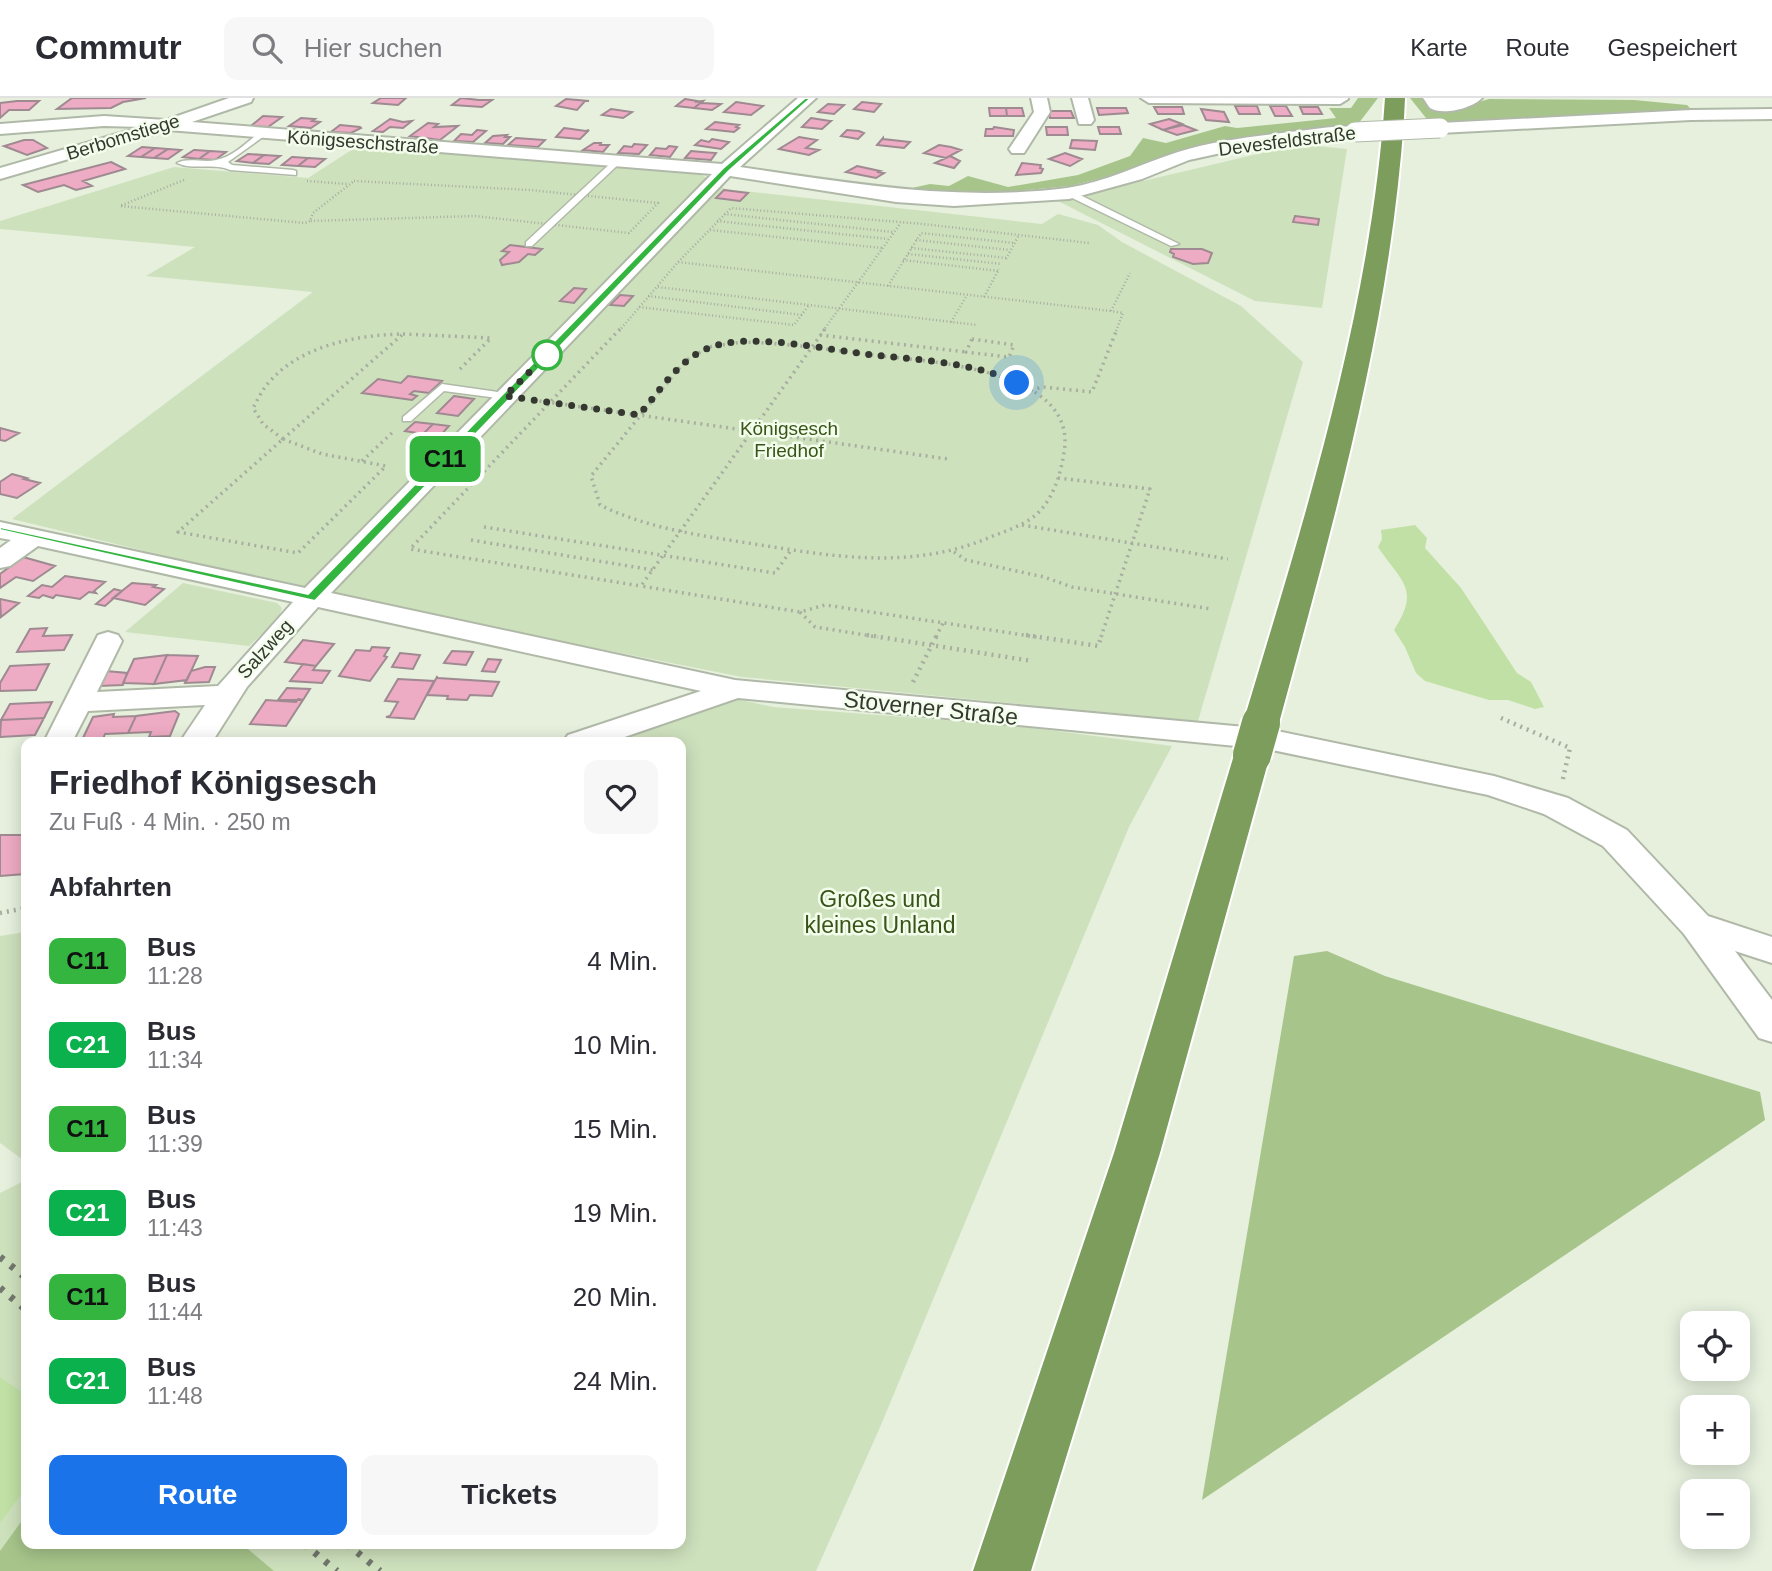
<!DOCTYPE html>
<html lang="de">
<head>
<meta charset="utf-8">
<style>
	body { margin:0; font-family:Helvetica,sans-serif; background:#f7f7f7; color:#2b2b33; height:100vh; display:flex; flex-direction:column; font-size:26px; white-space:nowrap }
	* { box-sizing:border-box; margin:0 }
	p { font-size:23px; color:#7c7c81 }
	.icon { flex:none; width:38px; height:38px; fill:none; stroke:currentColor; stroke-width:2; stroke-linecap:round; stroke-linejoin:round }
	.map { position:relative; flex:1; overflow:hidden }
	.sheet { position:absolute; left:21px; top:639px; width:665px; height:812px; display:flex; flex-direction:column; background:#fff; border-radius:14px; box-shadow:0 4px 18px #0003 }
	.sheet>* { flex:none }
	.badge { padding:0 14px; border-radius:10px; font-size:24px; line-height:46px }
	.buttons { position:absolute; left:1680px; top:1213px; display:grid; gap:14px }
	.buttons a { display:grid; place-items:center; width:70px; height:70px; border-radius:14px; background:#fff; box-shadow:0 4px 18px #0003; font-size:35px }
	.you { position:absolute; width:35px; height:35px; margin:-18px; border:5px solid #fff; border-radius:50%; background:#1a73e8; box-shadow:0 0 0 10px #1a73e833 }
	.map>.badge { position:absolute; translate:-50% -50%; box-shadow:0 0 0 4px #fff }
	h2 { padding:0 28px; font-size:26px; line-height:63px }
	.round { display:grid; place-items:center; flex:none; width:74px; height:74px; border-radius:14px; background:#f7f7f7 }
	.summary { display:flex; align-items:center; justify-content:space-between; height:119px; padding:0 28px }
	h1 { font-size:33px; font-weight:800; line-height:52px }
	.cta { display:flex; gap:14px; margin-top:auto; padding:14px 28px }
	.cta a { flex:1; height:80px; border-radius:14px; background:#1a73e8; color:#fff; font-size:28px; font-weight:800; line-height:80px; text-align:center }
	.cta a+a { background:#f7f7f7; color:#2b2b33 }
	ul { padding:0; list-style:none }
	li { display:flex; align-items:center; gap:21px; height:84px; padding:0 28px }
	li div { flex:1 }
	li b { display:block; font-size:26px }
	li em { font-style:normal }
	li .badge { min-width:77px; font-weight:700; text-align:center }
	header { display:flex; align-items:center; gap:42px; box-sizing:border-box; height:98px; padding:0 35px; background:#fff; border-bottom:2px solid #e1e1e2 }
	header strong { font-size:33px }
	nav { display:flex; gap:38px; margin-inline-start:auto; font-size:24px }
	.search { width:490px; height:63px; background:#f7f7f7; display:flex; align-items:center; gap:18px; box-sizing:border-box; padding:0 24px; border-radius:14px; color:#7c7c81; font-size:26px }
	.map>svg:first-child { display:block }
	.green { fill:#cee1bd }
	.forest { fill:#a7c58b }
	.water { fill:#c1e0a5 }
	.building { fill:#eeabc4; stroke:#9e8a90; stroke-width:2 }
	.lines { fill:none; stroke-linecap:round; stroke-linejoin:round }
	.lane-casing { stroke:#b0b9a8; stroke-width:3 }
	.street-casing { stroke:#b0b9a8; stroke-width:4 }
	.highway-casing { stroke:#fff; stroke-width:4 }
	.path-far2 { stroke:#a7aea0; stroke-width:2.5; stroke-dasharray:1 2.5; stroke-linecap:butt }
	.path-far1 { stroke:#a7aea0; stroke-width:3.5; stroke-dasharray:2 4.5; stroke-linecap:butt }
	.path { stroke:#a7aea0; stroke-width:4.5; stroke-dasharray:2 5; stroke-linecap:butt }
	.lane { fill:#fff; fill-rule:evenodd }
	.street { fill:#fff; fill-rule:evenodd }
	.highway { fill:#7d9d5c; fill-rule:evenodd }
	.rail { stroke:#72786d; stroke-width:7; stroke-dasharray:4.5 9; stroke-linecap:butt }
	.street-bridge-casing { stroke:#b0b9a8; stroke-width:21; stroke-linecap:butt }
	.highway-bridge-casing { stroke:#fff; stroke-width:42; stroke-linecap:butt }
	.street-bridge { stroke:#fff; stroke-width:19 }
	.highway-bridge { stroke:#7d9d5c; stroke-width:38 }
	.line { fill:#33b540; stroke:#fff; stroke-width:2 }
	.walk { stroke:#343831; stroke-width:7; stroke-dasharray:0 12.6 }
	.stop-dot { fill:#fff; stroke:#33b540; stroke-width:3.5 }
	.labels { text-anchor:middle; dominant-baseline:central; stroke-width:5; stroke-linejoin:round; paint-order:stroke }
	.far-street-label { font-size:19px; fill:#343831; stroke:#f3fdeb }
	.far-park-label { font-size:19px; fill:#395418; stroke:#f3fdeb }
	.street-label { font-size:23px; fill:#343831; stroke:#f3fdeb }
	.park-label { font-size:23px; fill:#395418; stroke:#f3fdeb }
</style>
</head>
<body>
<header>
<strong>Commutr</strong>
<div class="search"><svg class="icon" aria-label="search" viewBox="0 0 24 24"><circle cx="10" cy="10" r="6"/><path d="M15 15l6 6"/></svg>Hier suchen</div>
<nav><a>Karte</a><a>Route</a><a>Gespeichert</a></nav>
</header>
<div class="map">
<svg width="1772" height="1473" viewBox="0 0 1772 1473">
	<rect width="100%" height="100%" fill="#e6f0dd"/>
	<path class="green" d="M1316,48L1347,51L1322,210L1255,203L1058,103L1266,54Z
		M356,49L697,74L725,91L1042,126L1058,116L1098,127L1122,144L1241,208L1303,264L1198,623L742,579L327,497L12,421L313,194L146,178L195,149L0,131V123L174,69L308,80Z
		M183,485L277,505L282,510L278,521L249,548L125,534Z
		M718,597L773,609L1010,627L1172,648L1129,729L881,1327L816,1473H0V1095L26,1082V1446H681V644H586Z
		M26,834V1064L0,1045V838Z"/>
	<path class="forest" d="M1358,0H1378L1355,30L1299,33L1235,40L1180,53L1135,72L1070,88L984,96L903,92L930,86L949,88L968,78L1008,89L1078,77L1130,58L1143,40L1166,45L1225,28L1237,30L1336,20L1329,10H1351Z
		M1410,0H1422L1433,9H1461L1489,1L1634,2L1687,7L1692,12L1430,25Z
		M1327,853L1385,878L1760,994L1765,1022L1202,1402L1294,858Z
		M26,1417V1446H242L274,1473H0V1453Z"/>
	<path class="water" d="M1415,427L1427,440L1425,450L1461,490L1517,575L1531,584L1544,609L1535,611L1508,602H1489L1425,583L1416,575L1405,549L1394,532C1421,490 1401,484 1378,449L1382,441L1381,432Z
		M0,1279L26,1297V1390L0,1425Z"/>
	<path class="building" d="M72,0H146L123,4L111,10L57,11Z
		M406,0L398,7L373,5L381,0Z
		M461,0L479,2H492L482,9L452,7Z
		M566,1L589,3H585L577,12L556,8Z
		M685,1L697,3L695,4L703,3L694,10L676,8Z
		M17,3H39L29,12H9L0,20V5Z
		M703,3L702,5L721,6L712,12L694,10Z
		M736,4L763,8L751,17L724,14Z
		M862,4L881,6L874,14L854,11Z
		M828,6L844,7L834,16L818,14Z
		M1235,8H1257L1260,16H1239Z
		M1270,8H1286L1292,18H1275Z
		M1154,9H1182L1184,16H1158Z
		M1300,9H1318L1322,16H1303Z
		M989,10H1006L1007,18H990Z
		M1006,10H1022L1024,18H1007Z
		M1097,10H1126L1128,15L1099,17Z
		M611,11L632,14L623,20L602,17Z
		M1201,11L1224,14L1229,24L1206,22Z
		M1049,13H1071L1074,20H1050Z
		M263,18L282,19L268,29L251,28Z
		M301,20L315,21L312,23L320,24L311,30L289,28Z
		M811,20L830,23H831L822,31L802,29Z
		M390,21L403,24L412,23L403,30L390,29L383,34L373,33Z
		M1169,21L1182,26L1163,32L1150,26Z
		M715,24L739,27L736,29L739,30L734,34L706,31Z
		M428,25L438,26L434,29L458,28L440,42L410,38Z
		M340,27L360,29L361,30L351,35L331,34Z
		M1183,27L1196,32L1177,37L1163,32Z
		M994,29L1014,32L1013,38H985L986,31H993Z
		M1046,29H1067L1068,37H1047Z
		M1098,29H1119L1121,36H1100Z
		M564,30L586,33L589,32L580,41L556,39Z
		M477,32L486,33L473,44L454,43L461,36L472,37Z
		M847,32L859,33L864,35L858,41L841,38Z
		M507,37L505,39H510L503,46L485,45L493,38Z
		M799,39L817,42L806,50L819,52L809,57L779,51Z
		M516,40L545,42L538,49L508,47Z
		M883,40V41L910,44L904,50L877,47Z
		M712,41L729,44L721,51L695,47L701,42L709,44Z
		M24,42H33L47,50L27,57L4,48Z
		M1072,42L1097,43L1095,52L1070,50Z
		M594,45H601L600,47H609L603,54L583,52Z
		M634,46L647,47L639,56L618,55L624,48L632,49Z
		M939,47L951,49L961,52L946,60L924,55Z
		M669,48L677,49L670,59L650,57L656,50L666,51Z
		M142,49L155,50L141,59L128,58Z
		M155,50L168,51L154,60L141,59Z
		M168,51L181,52L168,61L154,60Z
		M194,52H195L210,53L199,61L183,59Z
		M210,53L226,54L215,62L199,61Z
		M691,53L702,54L716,55L711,62L685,60Z
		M1065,55L1082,61L1070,68L1049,61Z
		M248,56L264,57L253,65L237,63Z
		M264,57L279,58H280L269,66L253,65Z
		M950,58L960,63L954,70L935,65Z
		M292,59H293L308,60L298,68L282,67Z
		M308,60L324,61H325L315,69L298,68Z
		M111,64L125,71L83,83L92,88L76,92L64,87L38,94L23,87Z
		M1022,65L1041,67L1040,70L1043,71L1041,75L1016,77Z
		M857,68L880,73L877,74L884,75L876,80L846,74Z
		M724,92L748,95L740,103L716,100Z
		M1295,118L1319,121L1318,127L1293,124Z
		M510,147L542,151L535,157L528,156L519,164L502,167L500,162L509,154L502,153Z
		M1171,151H1202L1212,155L1208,165L1193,166L1173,159L1174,156L1170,154Z
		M574,190L586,191L574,205L560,203Z
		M620,197L633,198L624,208L610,207Z
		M408,278L442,283L429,295L414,293L410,296L417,298L412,302L362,295L378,281L401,285Z
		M454,298L474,301L458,318L437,315Z
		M415,324L433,326L423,336L405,333Z
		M433,326L449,328L440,338L423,336Z
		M0,330L19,335L5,343L0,342Z
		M12,376L27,380L24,381L40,385L17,400L0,396V384Z
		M23,459L55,468L33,483L16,479L0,490V476Z
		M65,478L105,484L94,493L96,495L89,494L80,501L56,497L53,500L43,497L39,500L28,498L42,487L52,489Z
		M132,485L156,487L153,489L164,491L145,507L113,500Z
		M114,491L122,493L105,508L96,506Z
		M0,501L19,505L1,519Z
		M47,530L43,538L72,537L64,552L17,554L30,531Z
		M303,542L334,546L316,568L285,564Z
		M372,549L389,550L384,558L387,559L370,583L339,578L356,552L370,553Z
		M452,553L473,554L466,567L444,565Z
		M400,555L420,557L413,571L392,569Z
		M167,557L198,558L187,582L154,586Z
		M167,557L154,586L123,585L134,561Z
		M488,561L501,562L495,574L482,573Z
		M49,566L36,592L0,593V585L10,568Z
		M303,566L316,568L313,572L330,573L322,585L290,583Z
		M205,569H215L209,584L185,585L191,573Z
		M106,573L127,575L123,587L99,588Z
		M437,579L438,580L499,584L492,598L470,597L467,602L447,601L448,598L427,597Z
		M398,581L434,583L414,621L386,619L390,618L398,604L385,603Z
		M287,590L310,591L303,602H278Z
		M298,601L303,602L286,628L250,626L266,602L296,604Z
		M52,604L44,620L1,622L10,606Z
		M175,613L179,616L170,638L149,639L151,634L128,635L136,618Z
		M114,616L113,619L136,618L128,635L105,636L103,641L82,642L93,619Z
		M44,620L35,637L0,639L1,622Z
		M0,737H26L25,776L0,778Z"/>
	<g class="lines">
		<g class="lane-casing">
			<path id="lane" d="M260,34L267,36L228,64L232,67L293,72L296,73V77L230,72C214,64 193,73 177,65C187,59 204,65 216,62C233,59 247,44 260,34Z
				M615,61L622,63L532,148H526V144Z
				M1066,93H1072L1179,146L1171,148L1066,97Z
				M442,286L505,295L511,298L505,301L444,293L411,323H403V319Z"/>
		</g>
		<g class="street-casing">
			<path id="street" d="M229,0H253L251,4L192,24L722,66L798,0H816L740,69C849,85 956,104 1067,90C1106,84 1141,66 1178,54C1216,42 1258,38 1298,33C1317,31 1342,26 1361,30L1364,34L1355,39L1244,50L1189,62L1142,81L1069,101L954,108L896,104L730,78L331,495L735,582L1267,631L1494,678L1568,700L1627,732L1708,818L1772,839V865L1735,853L1772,902V944L1759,940L1684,836L1603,748L1544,716L1488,697L1267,651L738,600L610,644H563L568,637L701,593L318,509L247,589L212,644H180L205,607L88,613L72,644H44L98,537L108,534L118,537L122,543L97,594L218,588L293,504L38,448L10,468L0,470V450L11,442L0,440V424L305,490L712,76L168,32L0,81V70L141,29L104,28L0,36V26L104,18L166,22Z
				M1031,0H1047L1050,14L1024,55H1012L1009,51L1034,14Z
				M1072,0H1088L1094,22L1091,26H1079Z
				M1141,0H1348V1L1340,6L1149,5Z
				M1423,0H1482C1473,10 1443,18 1430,10C1429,9 1424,1 1423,0Z
				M1772,11V21L1691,22L1440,35L1431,30L1440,25L1691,12Z"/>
		</g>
		<g class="highway-casing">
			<path id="highway" d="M1385,0H1405L1404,20C1390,226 1333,427 1279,625L1274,633L1261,636L1248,633L1243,625C1304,422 1371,213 1385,0Z
				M1252,645L1265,649L1270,657L1160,1055L1031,1473H973L1114,1055L1234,657L1239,649Z"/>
		</g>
		<path class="path-far2" d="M184,82L120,108L305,125L310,123
			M307,83L347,86
			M354,83L530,92L658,105L629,135L475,118L310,123L313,115Z
			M724,116L893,134
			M717,123L888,141
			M710,132L882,150
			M916,142L1010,152
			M911,150L1007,160
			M908,156L1002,166
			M1006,161L1019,137
			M903,162L999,173
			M678,164L731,110L923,126L1089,145
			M888,188L921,135L1014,145
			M658,189L977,227
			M648,198L802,217
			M984,199L999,171
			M639,209L794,227L809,207
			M951,224L967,197
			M619,233L678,164L1111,213
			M823,233L900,126
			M1116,233L1123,215L1111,213L1130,175"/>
		<path class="path-far1" d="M620,231L410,451L641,488
			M825,231L641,488L800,514L825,507L1037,539
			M403,236L491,240L457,274
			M820,237L966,254
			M972,241L1014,247L1009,259L966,254Z
			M742,244C787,245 830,252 874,257C929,264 1079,270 1064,355C1060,379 1052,405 1032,420C1019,429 1003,434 988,440C909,473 830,458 748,445C697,437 647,430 600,407L591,378L685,263L709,249Z
			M1031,292L1043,289L1092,294L1117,231
			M533,302L948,361
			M283,341L322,356L386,368L298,455L178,434Z
			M283,341L263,326L253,310C258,301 263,290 271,282C303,247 357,237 403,236
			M283,341L403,236
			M362,363L394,333
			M1058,380L1150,391L1101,539
			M1022,427L1228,461
			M484,429L775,475L791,452
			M471,442L653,472
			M954,454L966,462L1044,479L1072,489L1211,511
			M800,514L815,529L878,539
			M936,539L943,525"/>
		<path class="path" d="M867,537L1032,563
			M1026,537L1098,548L1102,537
			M913,584L937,537
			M1501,620L1570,650L1562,685
			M0,815L26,810"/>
		<use href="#lane" class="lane"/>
		<use href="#street" class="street"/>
		<use href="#highway" class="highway"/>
		<path class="rail" d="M0,1159L26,1180
			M0,1190L26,1212
			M304,1446L337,1473
			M347,1446L380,1473"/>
		<g class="street-bridge-casing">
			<path id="street-bridge" d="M1355,34L1440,30"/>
		</g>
		<g class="highway-bridge-casing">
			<path id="highway-bridge" d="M1252,657L1261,625"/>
		</g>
		<use href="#street-bridge" class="street-bridge"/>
		<use href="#highway-bridge" class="highway-bridge"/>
	</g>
	<path class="line" d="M805,0H811L729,73L315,503L0,432V429L308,496L723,70Z"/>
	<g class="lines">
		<path class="walk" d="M547,257L505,298L639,317C659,294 677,264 706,251C745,233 823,251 865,256C915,262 971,263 1017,285"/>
	</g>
	<circle class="stop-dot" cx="547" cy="257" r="14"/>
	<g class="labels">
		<g class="far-street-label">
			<text transform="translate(123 39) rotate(-17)">Berbomstiege</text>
			<text transform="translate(1287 43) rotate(-7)">Devesfeldstraße</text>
			<text transform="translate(363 44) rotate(4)">Königseschstraße</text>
			<text transform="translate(265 551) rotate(-48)">Salzweg</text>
		</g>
		<g class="far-park-label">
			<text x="789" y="330">Königsesch<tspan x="789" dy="22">Friedhof</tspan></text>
		</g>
		<g class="street-label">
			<text transform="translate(931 610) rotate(6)">Stoverner Straße</text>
		</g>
		<g class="park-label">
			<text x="880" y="801">Großes und<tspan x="880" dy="26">kleines Unland</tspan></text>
		</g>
	</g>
</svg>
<div class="buttons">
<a><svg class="icon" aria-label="locate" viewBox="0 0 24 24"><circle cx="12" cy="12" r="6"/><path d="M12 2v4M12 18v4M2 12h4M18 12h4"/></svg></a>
<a>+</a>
<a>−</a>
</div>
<div class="you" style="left:1017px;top:285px"></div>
<b class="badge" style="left:445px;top:361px;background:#33b540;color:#111">C11</b>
<section class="sheet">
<div class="summary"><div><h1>Friedhof Königsesch</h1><p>Zu Fuß · 4 Min. · 250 m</p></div><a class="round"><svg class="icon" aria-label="heart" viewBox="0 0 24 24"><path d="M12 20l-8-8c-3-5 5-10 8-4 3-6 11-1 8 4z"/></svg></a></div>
<h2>Abfahrten</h2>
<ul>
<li><span class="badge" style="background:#33b540;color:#111">C11</span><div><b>Bus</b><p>11:28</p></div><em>4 Min.</em></li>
<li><span class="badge" style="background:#0bb14c;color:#fff">C21</span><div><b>Bus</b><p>11:34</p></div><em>10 Min.</em></li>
<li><span class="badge" style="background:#33b540;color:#111">C11</span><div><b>Bus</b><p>11:39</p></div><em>15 Min.</em></li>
<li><span class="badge" style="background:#0bb14c;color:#fff">C21</span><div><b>Bus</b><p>11:43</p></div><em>19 Min.</em></li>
<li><span class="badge" style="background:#33b540;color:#111">C11</span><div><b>Bus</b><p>11:44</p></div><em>20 Min.</em></li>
<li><span class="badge" style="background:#0bb14c;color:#fff">C21</span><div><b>Bus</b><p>11:48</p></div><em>24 Min.</em></li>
</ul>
<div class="cta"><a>Route</a><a>Tickets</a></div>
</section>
</div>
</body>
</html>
